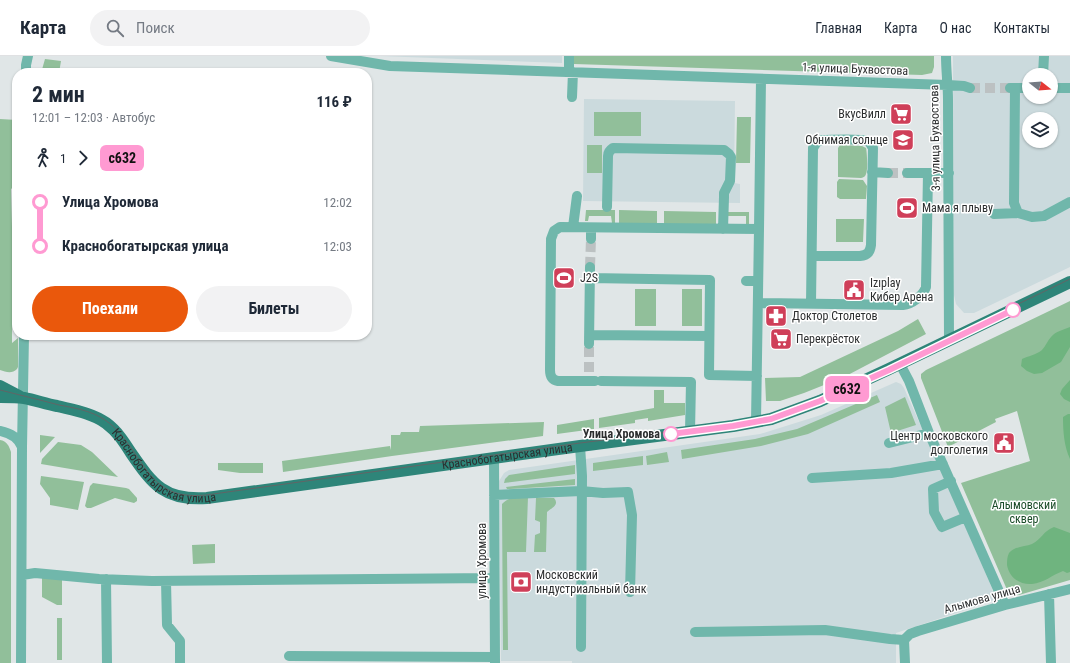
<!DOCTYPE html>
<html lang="ru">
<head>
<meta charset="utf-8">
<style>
	body { margin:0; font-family:"Roboto Condensed",sans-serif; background:#f2f2f3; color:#1f2937; height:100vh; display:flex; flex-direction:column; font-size:15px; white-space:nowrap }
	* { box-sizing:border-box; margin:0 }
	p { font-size:13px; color:#747a83 }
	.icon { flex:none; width:22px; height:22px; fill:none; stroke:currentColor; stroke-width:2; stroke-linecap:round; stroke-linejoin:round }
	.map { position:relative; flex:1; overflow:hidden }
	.drawer { position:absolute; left:12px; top:12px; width:360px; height:272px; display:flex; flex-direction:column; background:#fff; border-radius:16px; box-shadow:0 1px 3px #0004 }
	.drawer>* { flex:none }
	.badge { padding:0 8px; border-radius:6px; font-size:14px; line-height:26px }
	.needle { width:26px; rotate:107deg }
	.fabs { position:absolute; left:1022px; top:12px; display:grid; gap:8px }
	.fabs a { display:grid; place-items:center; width:36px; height:36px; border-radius:50%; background:#fff; box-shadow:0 1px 3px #0004; font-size:20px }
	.map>.badge { position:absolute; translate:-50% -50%; box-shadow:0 0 0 2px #fff }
	.legs { display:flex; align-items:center; gap:6px; height:44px; padding:0 20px; font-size:13px }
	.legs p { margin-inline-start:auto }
	.headline { display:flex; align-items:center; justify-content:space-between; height:68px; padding:0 20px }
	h1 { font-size:22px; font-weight:700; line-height:30px }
	.action { display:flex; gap:8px; margin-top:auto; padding:8px 20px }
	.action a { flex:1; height:46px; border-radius:24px; background:#ea580c; color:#fff; font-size:16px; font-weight:700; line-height:46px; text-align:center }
	.action a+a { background:#f2f2f3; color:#1f2937 }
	ul { padding:0 20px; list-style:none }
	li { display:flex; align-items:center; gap:14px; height:44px; font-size:15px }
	li i { display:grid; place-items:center; width:6px; height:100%; margin:0 5px; background:currentColor }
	li i::after { content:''; width:10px; height:10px; margin:-5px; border:3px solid; border-radius:50%; background:#fff }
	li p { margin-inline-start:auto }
	li:first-child i { background:linear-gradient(#0000 50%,currentColor 0) }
	li:last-child i { background:linear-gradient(currentColor 50%,#0000 0) }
	header { display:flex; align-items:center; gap:24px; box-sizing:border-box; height:56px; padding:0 20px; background:#fff; border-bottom:1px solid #e0e1e3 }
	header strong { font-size:19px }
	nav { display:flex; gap:22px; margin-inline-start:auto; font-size:14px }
	.search { width:280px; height:36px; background:#f2f2f3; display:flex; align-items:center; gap:10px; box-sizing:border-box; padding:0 14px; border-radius:22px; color:#747a83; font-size:15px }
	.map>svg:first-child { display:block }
	.built { fill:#cbdadd; fill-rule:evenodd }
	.green { fill:#91bf9a }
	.forest { fill:#6fb47f }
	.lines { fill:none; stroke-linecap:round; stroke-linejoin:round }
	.minor-tunnel { stroke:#bcc1c2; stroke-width:10; stroke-dasharray:10 5; stroke-linecap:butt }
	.minor { stroke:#70b7ab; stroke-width:10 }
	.major { stroke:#2e8579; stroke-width:12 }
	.tram { stroke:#626566; stroke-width:1 }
	.line-1-casing { stroke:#fff; stroke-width:9 }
	.line-1 { stroke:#ff9ad2; stroke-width:6 }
	.stop-1-dot { fill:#fff; stroke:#ff9ad2; stroke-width:2 }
	.labels { text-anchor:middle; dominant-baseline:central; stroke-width:3; stroke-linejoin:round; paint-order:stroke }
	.street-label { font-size:12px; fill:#2c2e2f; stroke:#fff }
	.poi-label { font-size:12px; fill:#2c2e2f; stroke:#fff; text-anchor:start }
	.stop-label { font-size:12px; font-weight:bold; fill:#2c2e2f; stroke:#fff; text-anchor:end }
	.park-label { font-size:12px; fill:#1a4c28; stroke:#fff }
</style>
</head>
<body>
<header>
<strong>Карта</strong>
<div class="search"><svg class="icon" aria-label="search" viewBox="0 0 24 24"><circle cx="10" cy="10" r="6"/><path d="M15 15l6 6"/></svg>Поиск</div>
<nav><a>Главная</a><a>Карта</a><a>О нас</a><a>Контакты</a></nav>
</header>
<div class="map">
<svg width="1070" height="607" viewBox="0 0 1070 607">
	<rect width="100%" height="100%" fill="#e0e6e7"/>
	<path class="built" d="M380,0H562V7Z
		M953,0H1070V211L974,257H964L956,248L954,239ZM1029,19H1051V41H1029ZM1029,63H1051V85H1029Z
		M584,43L735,45L734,127L740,128V147L583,145Z
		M896,326L901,328L904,332L952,440L992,532L994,544L977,550L896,577V607H572V605H501L499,425L504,417L509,414L760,378L821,359Z"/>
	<path class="green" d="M574,0H934V11L932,17L922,19L574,8Z
		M45,3L61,5L59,17H41Z
		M594,56H641V80H594Z
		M737,61H751L750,107H736Z
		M0,63L17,64V128L11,133L12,171H17V175L12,180V235L17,231V259L12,264V287L18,282V311L17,313C12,318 6,316 0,314Z
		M587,89H602V117H587Z
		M840,89L862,90L866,92C867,96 868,114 866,118C865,121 864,121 861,122L838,121V92Z
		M839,123L863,124L867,130L866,143H840L837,141V126Z
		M586,154H615V167H612L611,160H589L588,165H585Z
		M619,154L657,155V168L619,167Z
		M664,155L716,156V168H664Z
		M727,156H749V168H746V160H727Z
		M836,163H864L863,186H836Z
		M635,233H656V270H635Z
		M682,233H702V270H682Z
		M1070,245V524L1019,539L1008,536L961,427L1030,405L1017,355L995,363L996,366L948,391L921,322V318L926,314Z
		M918,263L926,278L844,321L804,337L780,345H766L765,322L800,321L898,275Z
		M654,334H664V347H685V359L648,365V362L635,364V367L599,372V362L654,352Z
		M877,339L880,346L808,378L761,390L682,403L681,394L755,383L797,373Z
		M905,341L916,369L891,377L885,351Z
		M594,363V373L557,378V369Z
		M544,366L543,380L392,400L283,416L282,405L390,390L391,394V379H400L401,376H419L420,370Z
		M40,379L55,381L40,397Z
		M0,384C7,385 9,390 11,396V607H0Z
		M58,386L81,389L92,396L118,421L41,408L42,403Z
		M667,396L669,406L647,409L646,400Z
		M643,400V409L593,415V407Z
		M218,407H263V417H240L218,414Z
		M575,409V418L504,427L505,423L509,419Z
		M41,420L84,426L78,454L50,449V442L40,428Z
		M575,423V429L510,433H507L506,431Z
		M93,427L126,432L129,433L137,442V445L134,447L115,442L91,452H87L85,450L90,430Z
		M528,441L526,496H507L508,594H503L502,448C509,440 518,442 528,441Z
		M536,442H554C560,449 551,452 547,456L546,496H534L535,479L540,477V466L535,464Z
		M215,488V507L193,508L192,489Z
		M42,522H62V549H57L42,541Z
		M57,562H62V604H57Z"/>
	<path class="forest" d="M1070,271V291L1061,306L1042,317L1034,318L1027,315L1021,310L1022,303C1028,300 1036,299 1042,294C1046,290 1047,285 1051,281C1056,275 1063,274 1070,271Z
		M1070,324V346L1064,343L1060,338L1062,333Z
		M1068,358H1070V403C1064,390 1063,375 1063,361Z
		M1054,471L1070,477V516L1067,517L1063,515C1052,519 1044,527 1032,528C1019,529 1009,521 1007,509C1007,505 1007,501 1009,497C1015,490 1025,491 1032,488C1042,483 1043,475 1054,471Z"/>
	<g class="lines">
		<path class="minor-tunnel" d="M970,32H1010
			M888,117H907
			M590,211L591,183
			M589,316V288"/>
		<path class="minor" d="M331,0L390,10L948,29L964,30L970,32
			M946,0C946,15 948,29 948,44L949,284
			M569,16V0
			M26,17V9L28,0
			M1043,19L1044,0
			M1010,32H1029
			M1015,32L1014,147L1018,157L1032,161L1044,160L1070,146
			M1051,32H1070
			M572,41L573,16
			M872,116L888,117
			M907,117H928
			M607,151L608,100C608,96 610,94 613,92L724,94L729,98L731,101L730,125L724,137V141L723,173
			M994,158L1018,157
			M573,171L577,140
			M759,173L761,23
			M591,183V172
			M590,222L710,224L709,319L757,320
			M746,225H758
			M758,247L903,249C912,248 923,240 926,231L928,117H949
			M811,248L813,92L817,86L822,84C831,84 860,82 867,85C870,86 871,89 873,92L871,189C870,196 868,199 860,200H812
			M590,279L709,280
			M589,288L590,211
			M900,308L909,325L929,377L1005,549
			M595,325H558C552,324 550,320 550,314L551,183L554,175L560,171L759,173L756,366
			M601,325L691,326L690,376
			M0,375C10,377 18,381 22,391
			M889,387L929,377
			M580,390L582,420L581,591
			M494,402L495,607
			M812,422L891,417L943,408
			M951,425L933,433L934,456L942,471L966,461
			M494,439L581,435L603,437L628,436L632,459L630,536
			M22,519L35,517L99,523L152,525L494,522
			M106,523L107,607
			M166,525L167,569L180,585V607
			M1049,538L1051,607
			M695,576L825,574L890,583L904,584
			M904,584L910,578L918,575L1005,549L1070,533
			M904,584L905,607
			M289,600L495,601
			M21,607L22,391L24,279"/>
		<g class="major">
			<path d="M0,330L19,340"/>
			<path id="s1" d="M0,341C8,341 17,341 24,342C35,344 46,348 57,350C73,354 92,357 106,367C117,375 124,386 131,397C153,429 165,445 207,442L580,390L733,370L771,363L820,345L889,313L1070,226"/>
		</g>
		<path class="tram" d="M0,334C20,339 40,344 59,349C75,352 92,355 105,364C117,372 124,382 132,393C153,425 165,443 206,439L580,387L733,368L770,361L820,343L896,307L1070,223"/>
	</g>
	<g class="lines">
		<g class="line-1-casing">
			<path id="line-1" d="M671,378L733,370L771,363L820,345L889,314L1013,254"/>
		</g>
		<use href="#line-1" class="line-1"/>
	</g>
	<defs>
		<g id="supermarket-square" transform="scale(1.15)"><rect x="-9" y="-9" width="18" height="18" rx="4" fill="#cf3f59" stroke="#fff"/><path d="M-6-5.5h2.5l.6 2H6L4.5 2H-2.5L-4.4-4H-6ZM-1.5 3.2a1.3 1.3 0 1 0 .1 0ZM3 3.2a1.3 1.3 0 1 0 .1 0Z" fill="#fff"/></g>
		<g id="school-square" transform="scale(1.15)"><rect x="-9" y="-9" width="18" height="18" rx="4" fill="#cf3f59" stroke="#fff"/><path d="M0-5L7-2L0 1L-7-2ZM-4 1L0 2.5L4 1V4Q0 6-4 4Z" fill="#fff"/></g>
		<g id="stadium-square" transform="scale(1.15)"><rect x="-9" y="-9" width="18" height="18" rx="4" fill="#cf3f59" stroke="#fff"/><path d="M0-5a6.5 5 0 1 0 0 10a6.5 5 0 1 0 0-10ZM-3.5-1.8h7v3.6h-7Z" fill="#fff"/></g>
		<g id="civic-square" transform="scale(1.15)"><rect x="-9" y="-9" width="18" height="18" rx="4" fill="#cf3f59" stroke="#fff"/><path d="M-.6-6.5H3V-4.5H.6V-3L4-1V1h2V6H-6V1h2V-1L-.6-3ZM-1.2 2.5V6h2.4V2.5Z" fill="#fff"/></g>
		<g id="pharmacy-square" transform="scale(1.15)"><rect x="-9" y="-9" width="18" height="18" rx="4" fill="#cf3f59" stroke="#fff"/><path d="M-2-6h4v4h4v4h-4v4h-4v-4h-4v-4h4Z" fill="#fff"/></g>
		<g id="bank-square" transform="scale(1.15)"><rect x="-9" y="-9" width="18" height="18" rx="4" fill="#cf3f59" stroke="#fff"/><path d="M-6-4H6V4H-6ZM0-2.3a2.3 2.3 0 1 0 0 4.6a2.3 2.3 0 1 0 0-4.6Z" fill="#fff"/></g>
	</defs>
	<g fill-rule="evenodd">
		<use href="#supermarket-square" x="901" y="58"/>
		<use href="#school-square" x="903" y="84"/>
		<use href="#stadium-square" x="907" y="152"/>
		<use href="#stadium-square" x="564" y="222"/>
		<use href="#civic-square" x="854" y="234"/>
		<use href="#pharmacy-square" x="776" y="260"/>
		<use href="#supermarket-square" x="781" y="283"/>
		<use href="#civic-square" x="1004" y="387"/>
		<use href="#bank-square" x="521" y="526"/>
	</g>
	<g class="stop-1-dot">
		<circle cx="1013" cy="254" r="7"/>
		<circle cx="671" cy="378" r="7"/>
	</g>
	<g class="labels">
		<g class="street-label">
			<text transform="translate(855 13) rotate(2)">1-я улица Бухвостова</text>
			<text transform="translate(935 82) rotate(-91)">3-я улица Бухвостова</text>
			<text stroke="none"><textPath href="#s1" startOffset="547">Краснобогатырская улица</textPath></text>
			<text stroke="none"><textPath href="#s1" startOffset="187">Краснобогатырская улица</textPath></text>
			<text transform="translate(482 505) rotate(-90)">улица Хромова</text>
			<text transform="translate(982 543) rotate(-16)">Алымова улица</text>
		</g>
		<g class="poi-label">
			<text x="886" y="58" text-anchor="end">ВкусВилл</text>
			<text x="888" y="84" text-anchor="end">Обнимая солнце</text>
			<text x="922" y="152">Мама я плыву</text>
			<text x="580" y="222">J2S</text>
			<text x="870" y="227">Izıplay<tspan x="870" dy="14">Кибер Арена</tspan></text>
			<text x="792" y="260">Доктор Столетов</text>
			<text x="796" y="283">Перекрёсток</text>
			<text x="988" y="380" text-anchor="end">Центр московского<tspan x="988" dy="14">долголетия</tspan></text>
			<text x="536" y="519">Московский<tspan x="536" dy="14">индустриальный банк</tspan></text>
		</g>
		<g class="stop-label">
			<text x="660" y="378">Улица Хромова</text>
		</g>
		<g class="park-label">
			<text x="1024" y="449">Алымовский<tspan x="1024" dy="14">сквер</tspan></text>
		</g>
	</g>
</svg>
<div class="fabs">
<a><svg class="needle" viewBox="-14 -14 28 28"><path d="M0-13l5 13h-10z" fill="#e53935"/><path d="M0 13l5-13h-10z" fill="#747a83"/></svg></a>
<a><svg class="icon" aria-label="layers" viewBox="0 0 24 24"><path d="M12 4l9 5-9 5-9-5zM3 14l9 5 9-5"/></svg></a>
</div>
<b class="badge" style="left:847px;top:333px;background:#ff9ad2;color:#111">с632</b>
<section class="drawer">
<div class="headline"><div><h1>2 мин</h1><p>12:01 – 12:03 · Автобус</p></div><b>116 ₽</b></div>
<div class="legs"><svg class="icon" aria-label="walk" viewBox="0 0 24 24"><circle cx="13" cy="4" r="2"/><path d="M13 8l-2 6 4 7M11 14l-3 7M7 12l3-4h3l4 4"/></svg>1<svg class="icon" aria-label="forward" viewBox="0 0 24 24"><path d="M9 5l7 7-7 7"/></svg><b class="badge" style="background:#ff9ad2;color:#111">с632</b></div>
<ul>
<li><i style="color:#ff9ad2"></i><b>Улица Хромова</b><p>12:02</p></li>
<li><i style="color:#ff9ad2"></i><b>Краснобогатырская улица</b><p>12:03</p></li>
</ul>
<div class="action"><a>Поехали</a><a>Билеты</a></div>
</section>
</div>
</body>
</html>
